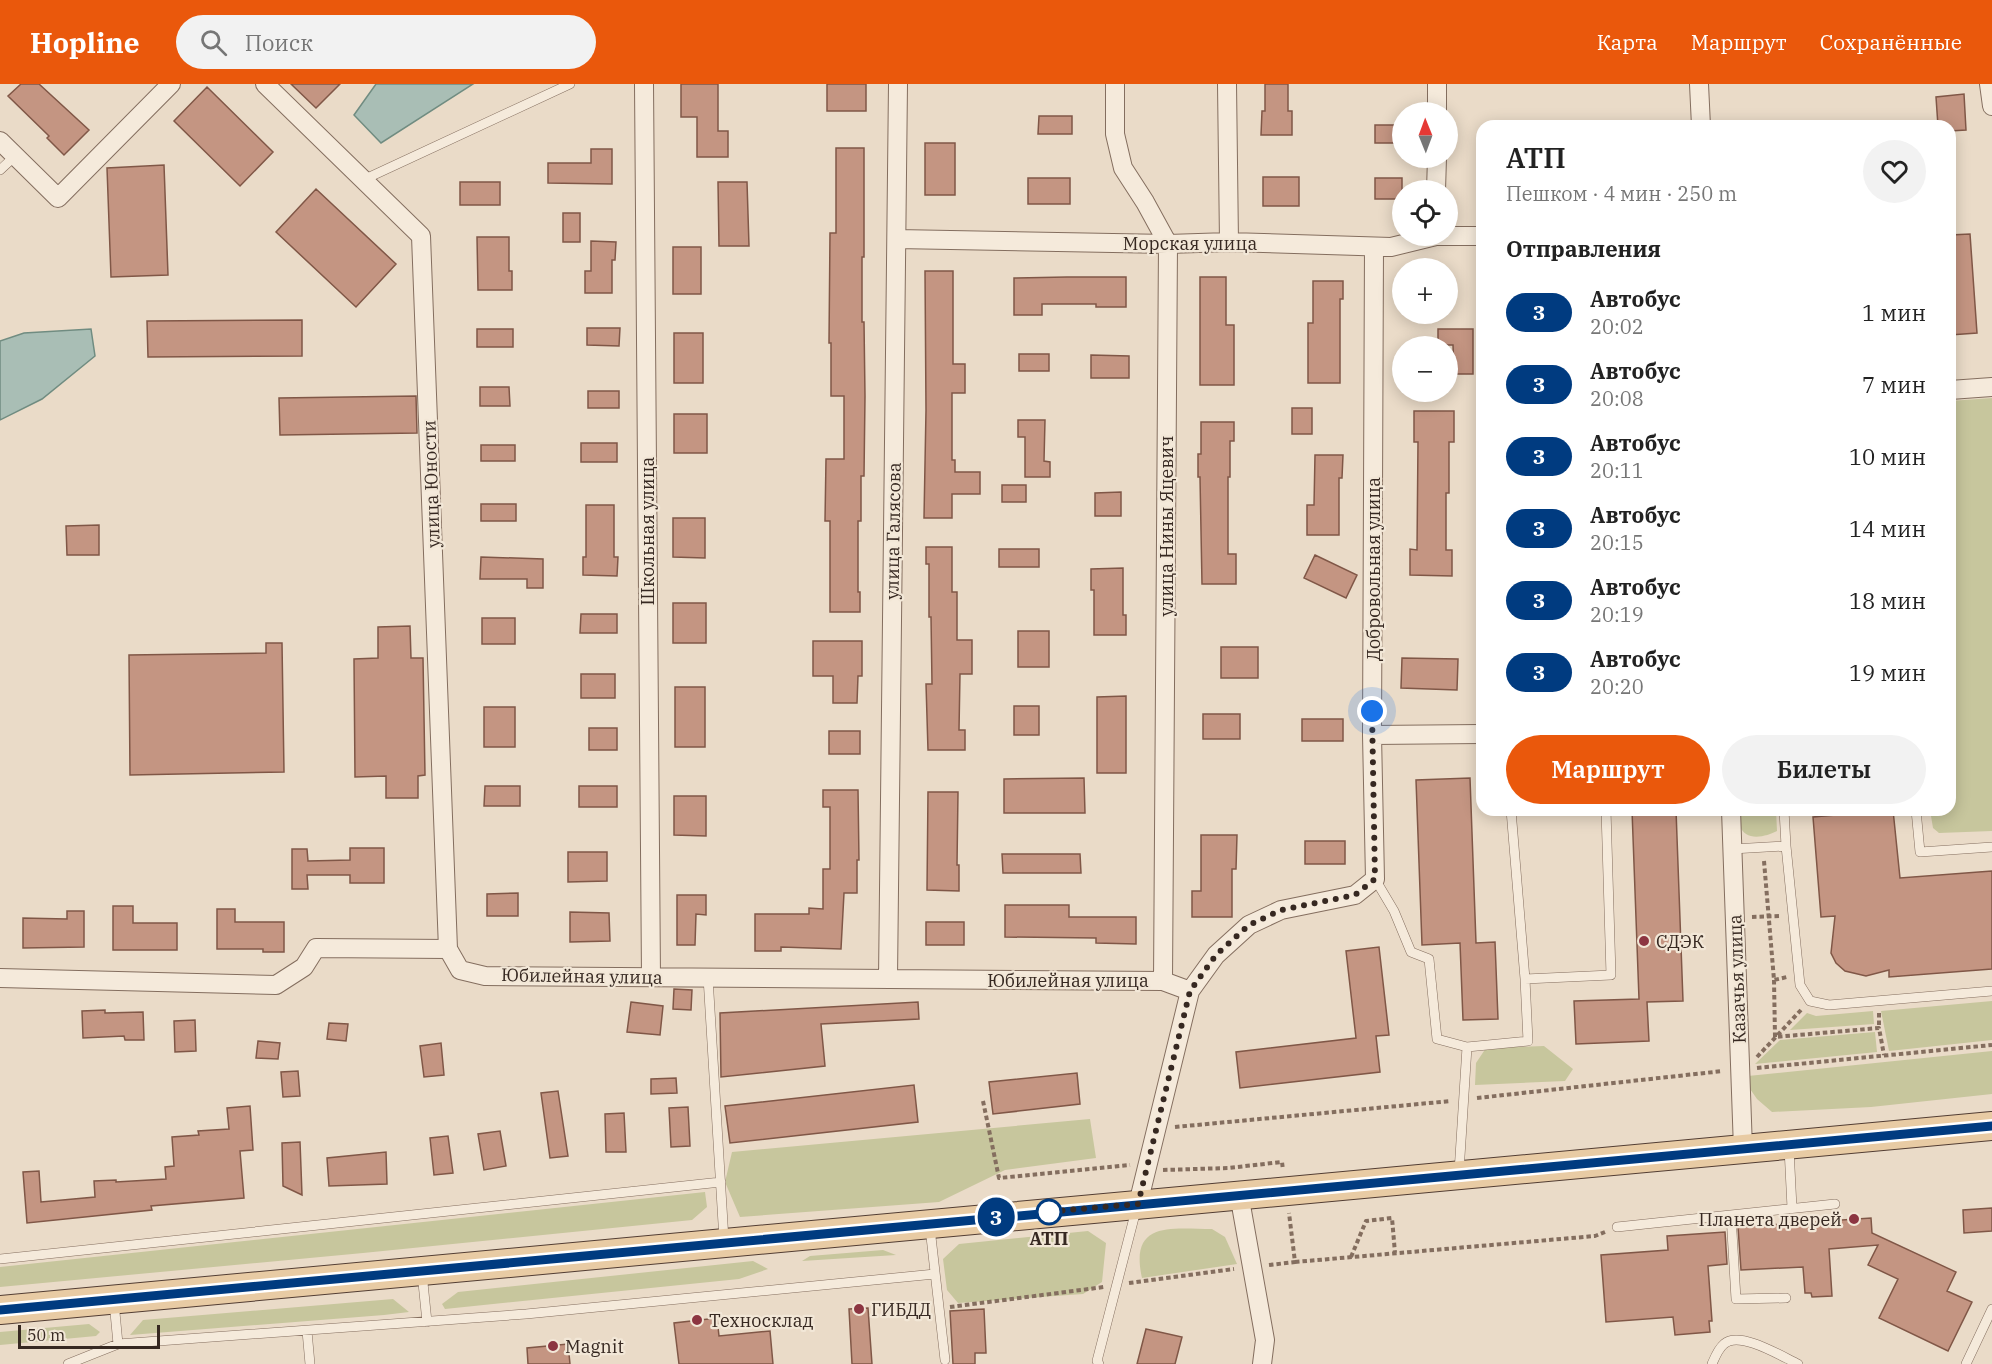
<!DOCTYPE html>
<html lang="ru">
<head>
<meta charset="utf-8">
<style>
	body { margin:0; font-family:"IBM Plex Serif",serif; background:#f2f2f2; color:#222; height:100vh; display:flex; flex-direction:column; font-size:22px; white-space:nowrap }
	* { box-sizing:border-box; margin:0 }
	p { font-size:20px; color:#767676 }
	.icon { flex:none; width:33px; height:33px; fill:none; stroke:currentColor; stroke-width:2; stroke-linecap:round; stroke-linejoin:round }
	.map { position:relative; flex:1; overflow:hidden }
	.sheet { position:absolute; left:1476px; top:36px; width:480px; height:696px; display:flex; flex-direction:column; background:#fff; border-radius:18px; box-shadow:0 3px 15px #0003 }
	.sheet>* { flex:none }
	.badge { padding:0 12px; border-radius:20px; font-size:21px; line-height:39px }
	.needle { width:39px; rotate:359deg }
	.fabs { position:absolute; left:1392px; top:18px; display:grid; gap:12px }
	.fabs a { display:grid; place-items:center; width:66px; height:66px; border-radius:50%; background:#fff; box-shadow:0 3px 15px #0003; font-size:30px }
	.scale { position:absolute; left:18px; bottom:15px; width:142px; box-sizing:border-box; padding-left:6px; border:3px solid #362821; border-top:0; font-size:16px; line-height:21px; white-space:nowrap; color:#362821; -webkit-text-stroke:4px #f2e7d7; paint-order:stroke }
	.you { position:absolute; width:30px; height:30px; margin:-15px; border:4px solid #fff; border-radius:50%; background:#1a73e8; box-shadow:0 0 0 9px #1a73e833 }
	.map>.badge { position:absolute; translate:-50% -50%; box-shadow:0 0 0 3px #fff }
	h2 { padding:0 30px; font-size:22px; line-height:54px }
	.round { display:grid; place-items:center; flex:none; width:63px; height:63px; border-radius:32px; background:#f2f2f2 }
	.headline { display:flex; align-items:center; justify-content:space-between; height:102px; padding:0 30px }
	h1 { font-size:28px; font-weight:600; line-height:45px }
	.cta { display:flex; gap:12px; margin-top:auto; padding:12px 30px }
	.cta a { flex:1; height:69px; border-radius:36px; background:#ea580c; color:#fff; font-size:24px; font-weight:600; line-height:69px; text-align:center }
	.cta a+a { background:#f2f2f2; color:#222 }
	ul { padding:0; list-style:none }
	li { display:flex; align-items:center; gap:18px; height:72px; padding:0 30px }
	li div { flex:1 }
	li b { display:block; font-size:22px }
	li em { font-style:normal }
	li .badge { min-width:66px; font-weight:700; text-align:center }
	header { display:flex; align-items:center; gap:36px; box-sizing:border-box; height:84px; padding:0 30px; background:#ea580c; color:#fff }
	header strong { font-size:28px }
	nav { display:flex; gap:33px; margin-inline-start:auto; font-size:21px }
	.search { width:420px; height:54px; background:#f2f2f2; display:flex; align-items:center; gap:15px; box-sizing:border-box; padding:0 21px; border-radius:33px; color:#767676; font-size:22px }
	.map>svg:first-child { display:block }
	.green { fill:#c7c69d }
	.water { fill:#a9beb5; stroke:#708c81; stroke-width:1.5 }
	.building { fill:#c49582; stroke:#805747; stroke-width:1.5 }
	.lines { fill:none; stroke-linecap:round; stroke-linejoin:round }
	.service-casing { stroke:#846e5f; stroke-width:10 }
	.minor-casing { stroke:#846e5f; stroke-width:20 }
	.primary-casing { stroke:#523d33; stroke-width:30 }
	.path { stroke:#846e5f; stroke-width:4; stroke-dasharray:4.5 3; stroke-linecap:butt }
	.service { stroke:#f5eadb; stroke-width:9 }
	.minor { stroke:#f5eadb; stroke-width:18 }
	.primary { stroke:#e8cba4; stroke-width:28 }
	.line-casing { stroke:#fff; stroke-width:14 }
	.line { stroke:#003b80; stroke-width:9 }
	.walk { stroke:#362821; stroke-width:6; stroke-dasharray:0 10.8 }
	.poi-dot { fill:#8c3541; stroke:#f2e7d7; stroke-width:2 }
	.stop-dot { fill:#fff; stroke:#003b80; stroke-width:3 }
	.labels { text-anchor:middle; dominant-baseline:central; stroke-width:4.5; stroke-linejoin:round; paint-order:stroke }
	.street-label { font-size:18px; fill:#362821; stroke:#f2e7d7 }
	.poi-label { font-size:18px; fill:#362821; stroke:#f2e7d7; text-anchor:start }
	.stop-label { font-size:18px; font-weight:bold; fill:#362821; stroke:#f2e7d7 }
</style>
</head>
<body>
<header>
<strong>Hopline</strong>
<div class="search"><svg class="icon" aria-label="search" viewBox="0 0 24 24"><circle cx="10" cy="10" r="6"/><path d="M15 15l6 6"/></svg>Поиск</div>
<nav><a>Карта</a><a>Маршрут</a><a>Сохранённые</a></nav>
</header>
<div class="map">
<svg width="1992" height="1280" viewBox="0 0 1992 1280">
	<rect width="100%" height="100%" fill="#eadbc8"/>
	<path class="green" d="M1992,314V747L1939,749L1933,744L1930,726H1950V317Z
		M1739,726H1776L1777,747C1766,753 1744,758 1740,741C1739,736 1739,731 1739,726Z
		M1992,917V956L1889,967L1881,927Z
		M1873,927L1874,940L1790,946L1807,929L1816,932Z
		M1875,948L1877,968L1755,980L1780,956Z
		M1544,962L1573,985L1565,997L1475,1001L1476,979L1486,964Z
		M1992,967V1010L1871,1023L1772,1028L1757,1015L1748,1002V992Z
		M1090,1035L1096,1074L1005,1086L939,1118L740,1133L725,1098L732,1068Z
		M705,1108L707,1123L692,1136L363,1169L0,1203V1183Z
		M1212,1145L1225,1153L1237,1180L1142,1194C1129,1136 1172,1145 1212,1145Z
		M1088,1147L1106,1159L1102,1198L1083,1210L958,1219L947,1206L943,1175L959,1160Z
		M883,1166L896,1171L802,1177L810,1172Z
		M753,1177L768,1185L739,1195L445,1225L442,1220L458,1208Z
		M393,1215L409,1228L384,1231L130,1251L143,1236Z
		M89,1240L100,1248L96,1252L0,1261V1248Z"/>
	<path class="water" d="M376,0H473L381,59L354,31Z
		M91,245L95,272L42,315L0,336V257L24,249Z"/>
	<path class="building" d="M21,0H39L89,46L64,71L47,54L49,52L8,12Z
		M291,0H340L316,24Z
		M681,0H718V47H728V73H697V33H681Z
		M827,0H866V27H827Z
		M1265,0H1288V27H1292V51H1261L1262,27H1265Z
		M207,3L273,68L240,102L174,37Z
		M1964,10L1966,46L1950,47V42H1938L1936,13Z
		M1039,32H1072V50H1038Z
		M1375,41H1402V59H1375Z
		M925,59H955V111H925Z
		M836,64H864V173H862V238H864L865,312L864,392H861V437H858V508H860V528H830V437H825L826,375H844V312H831V259H829L830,149H836Z
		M591,65H612V100L548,99V79H591Z
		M164,81L168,191L111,193L107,84Z
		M1263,93H1299V122H1263Z
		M1028,94H1070V120H1028Z
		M1375,94H1402V115H1375Z
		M460,98H500V121H460Z
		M718,98H747L749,162H719Z
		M316,105L396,180L356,223L276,148Z
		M563,129H580V158H563Z
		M1970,150L1977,249L1950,251V151Z
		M477,153H509V187H512V206H478Z
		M591,157L616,158L615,176H612V209H585V187H591Z
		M673,163H701V210H673Z
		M925,187H953V280H965V309H952V376H955V388H980V410H952V434H924L926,326Z
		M1067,193H1126V223H1096V220H1042V231H1014V194Z
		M1200,193H1226V241H1234V301H1200Z
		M1313,197H1343V215H1340V299H1308V239H1313Z
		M302,236V272L148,273L147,237Z
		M587,244H620L619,262L587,261Z
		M477,245H513V263H477Z
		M1438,245H1473V290H1454L1453,261H1438Z
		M674,249H703V299H674Z
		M1019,270H1049V287H1019Z
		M1091,271L1129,272V294H1091Z
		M480,303H509L510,322H480Z
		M588,307H619V324H588Z
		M416,312L417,349L280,351L279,314Z
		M1292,324H1312V350H1292Z
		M1414,327H1454V358H1449V409H1446V466H1452V492L1410,491V465L1417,466L1418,358H1414Z
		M674,330H707V369H674Z
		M1018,336H1045L1044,377L1050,378V393H1025V353H1018Z
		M1201,338H1234V357H1230V393H1228V470H1236V500H1202L1200,393H1198V370H1201Z
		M581,359H617V378H581Z
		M481,361H515V377H481Z
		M1315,371H1343L1342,394H1339V451H1307V421H1314Z
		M1002,401H1026V418H1002Z
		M1121,408V432H1095V409Z
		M481,420H516V437H481Z
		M586,421H614V473H618L617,492L583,491V473H586Z
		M673,434H705V474L673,473Z
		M99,441V471H67L66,442Z
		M926,463H952V508H957V556H972V590H960L959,646H965V666H928L926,600H932L931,533H929V480H926Z
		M999,465H1039V483H999Z
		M1315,471L1357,491L1346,514L1304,494Z
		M481,473L543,475V504H527V495H480Z
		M1123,484V531H1126V551H1094V506H1091V485Z
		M673,519H706V559H673Z
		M581,530H617V549H580Z
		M482,534H515V560H482Z
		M410,542L411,574H423L425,691L418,692V714H386V692L355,693L354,575L378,574V543Z
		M1018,547H1049V583H1018Z
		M813,557H862V592H858L857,619H833V592H813Z
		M266,559H282L284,688L130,691L129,571L266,569Z
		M1221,563H1258V594H1221Z
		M1402,574L1458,575L1457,606L1401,604Z
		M581,590H615V614H581Z
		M675,603H705V663H675Z
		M1126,612V689H1097V613Z
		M1014,622H1039V651H1014Z
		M484,623H515V663H484Z
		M1203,630H1240V655H1203Z
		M1302,635H1343V657H1302Z
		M589,644H617V666H589Z
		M829,647H860V670H829Z
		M1084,694L1085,729H1004V695Z
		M1470,694L1476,859L1495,858L1498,935L1463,936L1460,859L1422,861L1416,696Z
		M485,702H520V722H484Z
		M579,702H617V723H579Z
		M823,706H858L859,776H857V809H844L841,865L781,863V867H755V830H809V824L823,825V785H830V723H823Z
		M928,708H958L957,781H959V807L927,806Z
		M674,712H706V752L674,751Z
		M1632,726H1676L1683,917L1647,918L1649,957L1576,960L1574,917L1639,915Z
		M1893,726L1900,794L1992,787V885L1889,893V886L1866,892L1845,887L1836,879L1831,869L1835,832L1821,833L1813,733Z
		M1201,751H1237L1236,785H1232V833H1192V807H1201Z
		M1305,757H1345V780H1305Z
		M350,764H384V799H350V791H307L308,805H292V765H307L308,777L350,776Z
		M568,768H607V797L568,798Z
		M1002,770H1080L1081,789H1003Z
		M518,809V832H487V810Z
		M677,811H706V831L696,830L695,861H677Z
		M1005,821H1069V833H1136V860L1096,859V854L1005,853Z
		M113,822H133V839H177V866H113Z
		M217,825H235V838H284V868H263V865H217Z
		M67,827H84V863L23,864V834L67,835Z
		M570,828L609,829L610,857L570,858Z
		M926,838H964V861H926Z
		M1379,863L1389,951L1376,952L1380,988L1240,1004L1236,968L1356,954L1346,867Z
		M674,905L692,906L691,926L673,925Z
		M631,918L663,922L660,951L627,948Z
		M918,918L919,935L821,940L825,982L721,993L720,929Z
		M105,926V929L143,928L144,956H125L124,952L83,954L82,927Z
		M195,936L196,967L175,968L174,937Z
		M329,939L348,940L346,957L327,955Z
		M258,957L280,959L278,975L256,974Z
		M441,959L444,991L424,993L420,962Z
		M298,987L300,1012L283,1013L281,988Z
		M1077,989L1080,1020L993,1030L989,998Z
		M676,994L677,1009L651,1010V995Z
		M914,1001L918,1038L730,1059L725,1022Z
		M558,1007L568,1072L550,1074L541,1009Z
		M250,1022L253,1066L240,1067L244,1114L151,1122L152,1126L27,1139L23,1088L39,1087L41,1118L95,1113L94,1097L116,1096V1098L166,1095L165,1083L174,1082L172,1053L199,1051L198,1047L229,1045L227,1024Z
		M688,1023L690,1062L671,1063L669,1024Z
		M624,1029L626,1068H606L605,1030Z
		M500,1047L506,1082L484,1086L478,1050Z
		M448,1052L453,1089L434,1091L430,1054Z
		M300,1058L301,1084L302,1111L283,1102L282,1059Z
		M386,1068L387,1100L329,1102L327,1074Z
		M1992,1124V1147L1964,1149L1963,1126Z
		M1871,1134L1872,1149L1956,1188L1947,1207L1972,1218L1948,1267L1879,1234L1898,1195L1868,1181L1878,1161L1829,1165L1832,1212L1812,1213L1811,1209H1805L1803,1183L1741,1186L1738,1143Z
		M1725,1148L1727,1180L1708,1182L1712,1237H1709L1710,1248L1675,1251L1673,1233L1606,1238L1601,1171L1668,1166L1667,1152Z
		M868,1224L872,1280H852L849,1225Z
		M984,1225L986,1269H975V1280H953L950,1227Z
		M717,1234L719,1252L770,1247L773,1280H679L674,1239Z
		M1146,1245L1182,1253L1175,1280H1137Z
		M568,1260L570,1280H528L527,1264Z"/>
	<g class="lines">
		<g class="service-casing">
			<path id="service" d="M0,86L15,72
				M363,96L570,0
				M1784,726L1786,762
				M1916,726L1920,768L1992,763
				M1732,765L1786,762L1800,901L1810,917L1829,921L1992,907
				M1375,795L1394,827L1411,868L1429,875L1437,955L1467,963L1459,1088
				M708,893L724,1156
				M1525,895L1611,891L1606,726
				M1467,963L1528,957L1525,895L1511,726
				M1789,1064L1792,1124
				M1731,1131L1736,1215L1786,1214
				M1617,1143L1835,1120
				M930,1144L945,1276
				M0,1175L721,1098
				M422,1189L427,1238
				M307,1247L310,1280
				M118,1260L526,1230L935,1190
				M68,1280L118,1260L114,1218
				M1099,1280L1097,1277L1136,1126
				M1712,1280C1715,1273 1718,1265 1724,1260C1739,1246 1781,1272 1798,1280
				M1966,1280L1992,1225"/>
		</g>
		<g class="minor-casing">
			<path id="minor" d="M265,0L421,152L448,865L460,886L485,892L1163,897L1190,907
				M644,0L651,893
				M1115,0V50L1123,84L1145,118L1168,160L1163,897
				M1227,0L1229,158
				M1699,0L1701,42
				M1989,0L1992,22
				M1437,28V0
				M0,57L58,114L171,0
				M1436,106L1437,74
				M897,155L1168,160L1229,158L1391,163L1436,152H1482
				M1950,306L1992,303
				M1372,651L1482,650
				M1731,726L1743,1065
				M0,894L276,901L304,883L316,864L448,865
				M888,895L898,0
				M1239,1110L1265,1256L1262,1280
				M1138,1120L1190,907L1216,871L1249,841L1281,826L1355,811L1375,795L1372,651L1374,163"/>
		</g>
		<g class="primary-casing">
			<path id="primary" d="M0,1226L1992,1042"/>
		</g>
		<path class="path" d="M1764,777L1774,896L1787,893
			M1752,833L1780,832
			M1774,896L1775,953L1879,944L1884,971
			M1879,929V944
			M1757,973L1801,926
			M1757,984L1992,961
			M1477,1014L1723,987
			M983,1017L999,1094L1130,1081
			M1175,1043L1451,1017
			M1163,1086L1228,1084L1282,1078L1283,1086
			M1351,1173L1366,1137L1392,1134L1395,1169
			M1295,1178L1595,1152L1605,1148
			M1269,1181L1295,1178L1289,1129
			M1129,1199L1234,1185
			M950,1223L1104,1203"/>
		<use href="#service" class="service"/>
		<use href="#minor" class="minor"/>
		<use href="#primary" class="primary"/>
	</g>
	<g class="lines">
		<g class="line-casing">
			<path id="line" d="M0,1226L1992,1042"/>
		</g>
		<use href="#line" class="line"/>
		<path class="walk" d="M1049,1128H1045L1138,1120L1190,907L1216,871L1249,841L1281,826L1355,811L1375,795L1372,627"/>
	</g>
	<g class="poi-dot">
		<circle cx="1644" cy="857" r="6"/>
		<circle cx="1854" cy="1135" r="6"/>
		<circle cx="859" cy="1225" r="6"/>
		<circle cx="697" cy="1236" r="6"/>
		<circle cx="553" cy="1262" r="6"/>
	</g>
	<circle class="stop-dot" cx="1049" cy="1128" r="12"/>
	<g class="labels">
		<g class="street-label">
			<text x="1190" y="159">Морская улица</text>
			<text transform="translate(431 400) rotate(-92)">улица Юности</text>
			<text transform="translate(1166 442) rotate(-90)">улица Нины Яцевич</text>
			<text transform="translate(647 447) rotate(-90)">Школьная улица</text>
			<text transform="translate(893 447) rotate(-89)">улица Галясова</text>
			<text transform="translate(1373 485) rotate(-90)">Добровольная улица</text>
			<text transform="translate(582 892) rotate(1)">Юбилейная улица</text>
			<text transform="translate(1737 895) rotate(-92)">Казачья улица</text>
			<text x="1068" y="896">Юбилейная улица</text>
		</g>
		<g class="poi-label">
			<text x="1656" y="857">СДЭК</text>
			<text x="1842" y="1135" text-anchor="end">Планета дверей</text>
			<text x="871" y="1225">ГИБДД</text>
			<text x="709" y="1236">Техносклад</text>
			<text x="565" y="1262">Magnit</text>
		</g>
		<g class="stop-label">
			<text x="1049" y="1154">АТП</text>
		</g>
	</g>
</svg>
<div class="fabs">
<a><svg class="needle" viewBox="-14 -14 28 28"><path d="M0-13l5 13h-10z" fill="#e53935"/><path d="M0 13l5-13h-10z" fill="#767676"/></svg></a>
<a><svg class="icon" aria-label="locate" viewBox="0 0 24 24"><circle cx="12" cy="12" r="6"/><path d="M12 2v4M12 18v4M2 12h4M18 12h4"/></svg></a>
<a>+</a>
<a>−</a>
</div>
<div class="scale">50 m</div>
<div class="you" style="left:1372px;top:627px"></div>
<b class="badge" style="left:996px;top:1133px;background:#003b80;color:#fff">3</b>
<section class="sheet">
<div class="headline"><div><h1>АТП</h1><p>Пешком · 4 мин · 250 m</p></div><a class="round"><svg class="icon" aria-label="heart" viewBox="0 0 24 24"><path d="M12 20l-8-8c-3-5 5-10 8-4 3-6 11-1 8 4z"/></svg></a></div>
<h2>Отправления</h2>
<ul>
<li><span class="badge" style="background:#003b80;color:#fff">3</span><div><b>Автобус</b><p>20:02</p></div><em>1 мин</em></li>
<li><span class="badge" style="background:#003b80;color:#fff">3</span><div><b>Автобус</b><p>20:08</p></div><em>7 мин</em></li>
<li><span class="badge" style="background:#003b80;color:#fff">3</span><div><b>Автобус</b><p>20:11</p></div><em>10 мин</em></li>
<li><span class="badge" style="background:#003b80;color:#fff">3</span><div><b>Автобус</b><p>20:15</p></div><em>14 мин</em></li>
<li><span class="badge" style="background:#003b80;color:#fff">3</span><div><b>Автобус</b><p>20:19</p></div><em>18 мин</em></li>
<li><span class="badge" style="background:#003b80;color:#fff">3</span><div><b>Автобус</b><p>20:20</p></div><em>19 мин</em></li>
</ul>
<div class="cta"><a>Маршрут</a><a>Билеты</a></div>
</section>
</div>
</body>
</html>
